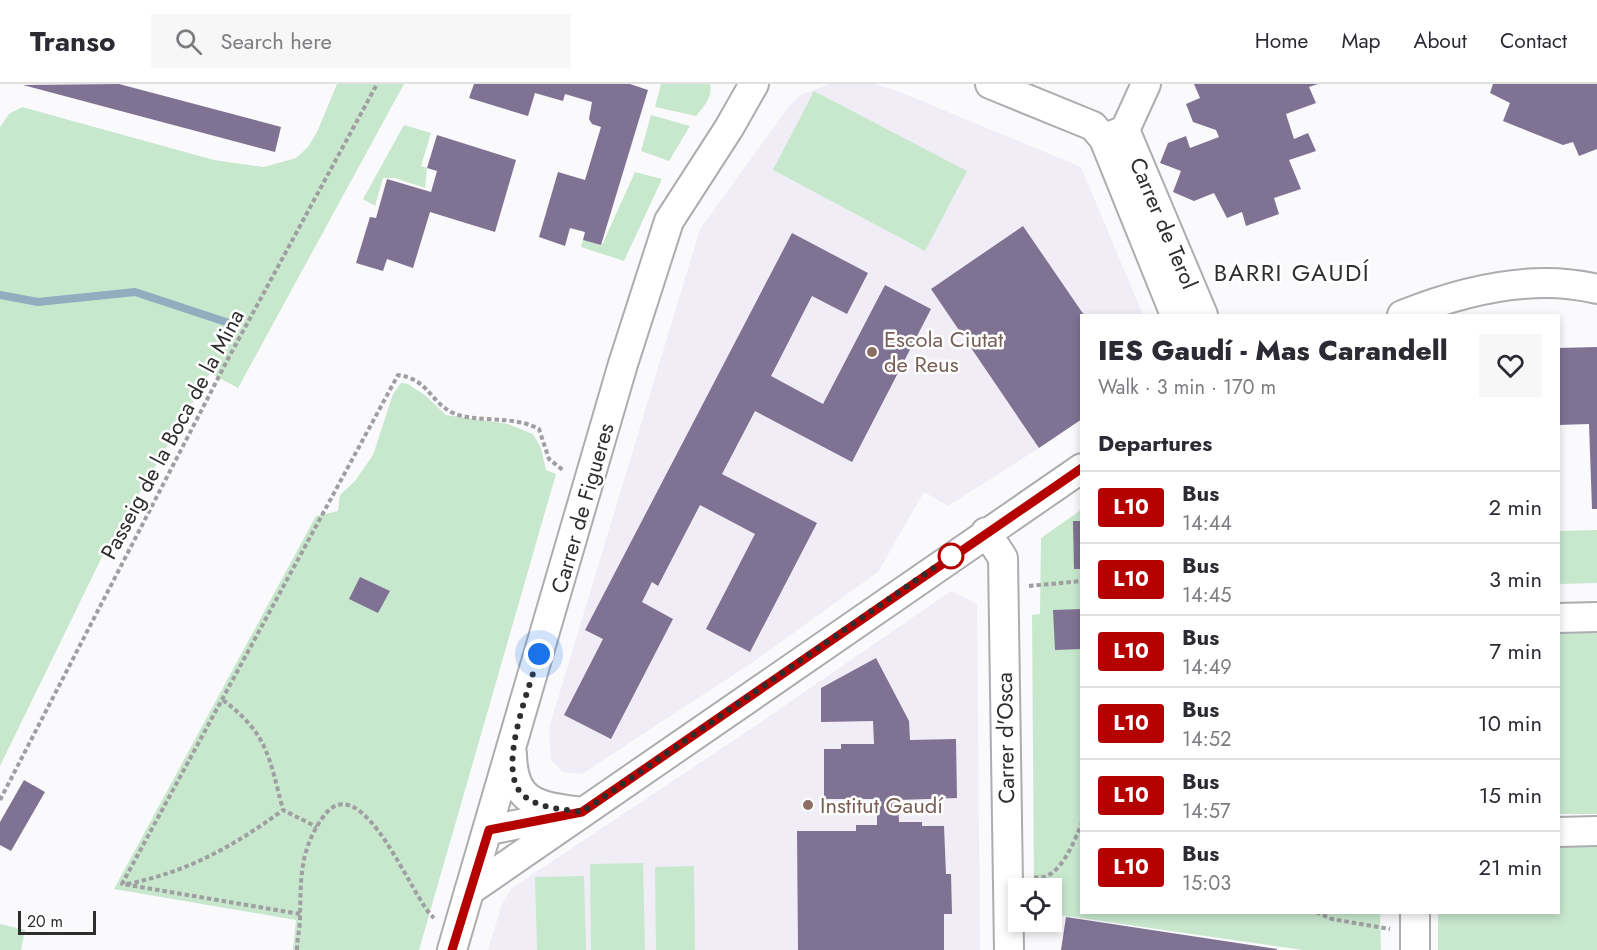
<!DOCTYPE html>
<html lang="en">
<head>
<meta charset="utf-8">
<style>
	body { margin:0; font-family:Jost,sans-serif; background:#f7f7f7; color:#2b2b33; height:100vh; display:flex; flex-direction:column; font-size:22px; white-space:nowrap }
	* { box-sizing:border-box; margin:0 }
	p { font-size:20px; color:#7c7c81 }
	.icon { flex:none; width:33px; height:33px; fill:none; stroke:currentColor; stroke-width:2; stroke-linecap:round; stroke-linejoin:round }
	.map { position:relative; flex:1; overflow:hidden }
	.panel { position:absolute; left:1080px; top:230px; width:480px; height:600px; display:flex; flex-direction:column; background:#fff; border-radius:0px; box-shadow:0 3px 9px #0003 }
	.panel>* { flex:none }
	.badge { padding:0 12px; border-radius:4px; font-size:21px; line-height:39px }
	.fabs { position:absolute; left:1008px; top:794px; display:grid; gap:12px }
	.fabs a { display:grid; place-items:center; width:54px; height:54px; border-radius:0px; background:#fff; box-shadow:0 3px 9px #0003; font-size:30px }
	.scale { position:absolute; left:18px; bottom:15px; width:78px; box-sizing:border-box; padding-left:6px; border:3px solid #2e2e2f; border-top:0; font-size:16px; line-height:21px; white-space:nowrap; color:#2e2e2f; -webkit-text-stroke:4px #fff; paint-order:stroke }
	.you { position:absolute; width:30px; height:30px; margin:-15px; border:4px solid #fff; border-radius:50%; background:#1a73e8; box-shadow:0 0 0 9px #1a73e833 }
	.map>.badge { position:absolute; translate:-50% -50%; box-shadow:0 0 0 3px #fff }
	h2 { padding:0 18px; font-size:22px; line-height:54px }
	.round { display:grid; place-items:center; flex:none; width:63px; height:63px; border-radius:0px; background:#f7f7f7 }
	.summary { display:flex; align-items:center; justify-content:space-between; height:102px; padding:0 18px }
	h1 { font-size:28px; font-weight:800; line-height:45px }
	ul { padding:0; list-style:none }
	li { display:flex; align-items:center; gap:18px; height:72px; padding:0 18px; border-top:2px solid #e1e1e2 }
	li div { flex:1 }
	li b { display:block; font-size:22px }
	li em { font-style:normal }
	li .badge { min-width:66px; font-weight:700; text-align:center }
	header { display:flex; align-items:center; gap:36px; box-sizing:border-box; height:84px; padding:0 30px; background:#fff; border-bottom:2px solid #e1e1e2 }
	header strong { font-size:28px }
	nav { display:flex; gap:33px; margin-inline-start:auto; font-size:21px }
	.search { width:420px; height:54px; background:#f7f7f7; display:flex; align-items:center; gap:15px; box-sizing:border-box; padding:0 21px; border-radius:0px; color:#7c7c81; font-size:22px }
	.map>svg:first-child { display:block }
	.built { fill:#f1edf7 }
	.green { fill:#c8e8ce }
	.lines { fill:none; stroke-linecap:round; stroke-linejoin:round }
	.stream { stroke:#91adbe; stroke-width:8 }
	.building { fill:#807293 }
	.minor-casing { stroke:#adacae; stroke-width:32 }
	.path { stroke:#9f9ea0; stroke-width:4; stroke-dasharray:4.5 3; stroke-linecap:butt }
	.minor { stroke:#fff; stroke-width:28 }
	.line-casing { stroke:#fff; stroke-width:14 }
	.line { stroke:#b50000; stroke-width:9 }
	.walk { stroke:#2e2e2f; stroke-width:6; stroke-dasharray:0 10.8 }
	.education-dot { fill:#8d6e63; stroke:#fff; stroke-width:2 }
	.stop-dot { fill:#fff; stroke:#b50000; stroke-width:3 }
	.labels { text-anchor:middle; dominant-baseline:central; stroke-width:5; stroke-linejoin:round; paint-order:stroke }
	.street-label { font-size:22px; fill:#2e2e2f; stroke:#fff }
	.education-label { font-size:22px; fill:#785e54; stroke:#fff; text-anchor:start }
	.neighbourhood-label { font-size:24px; letter-spacing:1.5px; fill:#2e2e2f; stroke:#fff }
</style>
</head>
<body>
<header>
<strong>Transo</strong>
<div class="search"><svg class="icon" aria-label="search" viewBox="0 0 24 24"><circle cx="10" cy="10" r="6"/><path d="M15 15l6 6"/></svg>Search here</div>
<nav><a>Home</a><a>Map</a><a>About</a><a>Contact</a></nav>
</header>
<div class="map">
<svg width="1597" height="866" viewBox="0 0 1597 866">
	<rect width="100%" height="100%" fill="#faf9fc"/>
	<path class="built" d="M830,0H873L895,6L1081,83L1143,231H1082L1039,364L948,422L924,408L878,488L753,578L582,690L563,688L551,676L549,644L700,145L790,21L801,11Z
		M951,507L977,520L980,866H488L502,820L512,804L761,638Z"/>
	<path class="green" d="M337,0H404L238,304L210,289L101,475L0,682V43L9,30L22,23L214,76L264,83L296,74L308,63L317,48Z
		M661,0H710C713,13 704,22 696,32L655,23Z
		M814,7L967,87L925,167L773,86Z
		M651,31L690,42L669,77L641,67Z
		M404,41L431,49L421,82L427,84L425,104L395,94H383L375,122L363,115Z
		M635,88L662,95L624,177L581,163L583,156L602,161Z
		M401,299L408,300L426,312L446,331L508,340L533,350L541,364L546,386L556,390L419,866H293L296,836L114,805L316,432L338,427L340,411L355,397L373,371L393,310Z
		M1081,426L1082,828H1380L1381,866H1303L1052,830V804H1034L1032,531L1040,530L1041,454Z
		M1597,446V499L1559,500V447Z
		M1558,547H1597V730H1559Z
		M1559,762H1597V866H1438V828H1558Z
		M643,779L645,866H591L590,780Z
		M694,782L695,866H656L655,783Z
		M584,792L586,866H537L535,793Z
		M0,840L25,846L21,866H0Z"/>
	<g class="lines">
		<path class="stream" d="M0,211L38,218L135,208L229,239"/>
	</g>
	<path class="building" d="M119,0L281,43L275,68L23,1Z
		M474,0H630L648,6L601,161L583,156L585,148L570,144L565,162L539,153L558,88L585,96L601,43L592,40L589,35L592,18L565,10L563,17L535,9L528,32L469,14Z
		M1194,0H1318L1309,3L1316,19L1286,30L1294,55L1308,49L1316,67L1289,76L1301,105L1274,114L1279,130L1246,142L1242,128L1227,134L1214,109L1194,117L1173,108L1181,87L1160,79L1168,59L1186,52L1190,64L1219,53L1216,46L1193,38L1186,20L1200,14Z
		M1493,0H1597V65L1579,72L1573,58L1563,61L1503,37L1510,19L1490,9Z
		M437,51L516,76L495,148L430,128L413,184L387,175L383,187L356,179L370,133L376,134L387,95L431,108L437,87L427,84Z
		M1023,142L1084,231H1082V335L1039,364L931,205Z
		M792,149L868,189L847,230L812,212L771,292L823,320L885,201L931,225L852,378L755,327L722,390L817,439L750,568L706,545L755,450L700,421L658,502L652,498L642,518L673,535L611,655L564,631L603,555L585,546Z
		M1597,263V425H1592L1589,340L1558,341V264Z
		M1073,437H1082V485H1074Z
		M360,493L390,507L378,529L349,515Z
		M1082,525V565L1055,566L1053,526Z
		M876,574L909,637L910,656L956,655L957,714L898,716L899,738H922V742H944L946,790H951L952,830H944V866H798L797,747H856V741H877V715H824V665H841V660H874L873,637L821,638V604Z
		M24,696L45,708L11,767L0,761V738Z
		M1066,833L1277,865V866H1061Z"/>
	<g class="lines">
		<g class="minor-casing">
			<path id="minor" d="M990,0L1093,42L1104,55L1175,231
				M1125,46L1203,231
				M1108,53L1125,46L1146,0
				M1402,231C1462,207 1532,189 1597,205
				M986,448L1003,474L1009,866
				M1558,534L1597,533
				M512,670C513,721 539,722 582,728
				M489,746L566,731
				M1558,748L1597,747
				M469,807L1082,384
				M452,866L623,280L669,137L729,44L754,0
				M1415,866V828"/>
		</g>
		<path class="path" d="M1029,502L1082,497
			M223,616C268,650 269,673 283,726
			M0,716L229,273L377,0
			M1034,793C1059,799 1074,757 1082,739
			M127,800C188,788 234,762 283,726L317,743
			M1316,828L1332,835L1390,845
			M300,830L122,800L398,291C428,295 430,317 451,328C475,340 511,330 539,345L549,375L564,387
			M297,866C297,855 300,845 300,834C301,795 299,767 323,733C362,678 413,818 434,834"/>
		<use href="#minor" class="minor"/>
	</g>
	<g class="lines">
		<g class="line-casing">
			<path id="line" d="M452,866L489,746L582,728L1082,384"/>
		</g>
		<use href="#line" class="line"/>
		<path class="walk" d="M539,570C531,601 494,688 524,712C540,725 563,725 582,728L951,472"/>
	</g>
	<g class="education-dot">
		<circle cx="872" cy="268" r="6"/>
		<circle cx="808" cy="721" r="6"/>
	</g>
	<circle class="stop-dot" cx="951" cy="472" r="12"/>
	<g class="labels">
		<g class="street-label">
			<text transform="translate(1164 139) rotate(67)">Carrer de Terol</text>
			<text transform="translate(172 350) rotate(-62)">Passeig de la Boca de la Mina</text>
			<text transform="translate(582 424) rotate(-74)">Carrer de Figueres</text>
			<text transform="translate(1005 654) rotate(-91)">Carrer d'Osca</text>
		</g>
		<g class="education-label">
			<text x="884" y="255">Escola Ciutat<tspan x="884" dy="25">de Reus</tspan></text>
			<text x="820" y="721">Institut Gaudí</text>
		</g>
		<g class="neighbourhood-label">
			<text x="1292" y="188">BARRI GAUDÍ</text>
		</g>
	</g>
</svg>
<div class="fabs">
<a><svg class="icon" aria-label="locate" viewBox="0 0 24 24"><circle cx="12" cy="12" r="6"/><path d="M12 2v4M12 18v4M2 12h4M18 12h4"/></svg></a>
</div>
<div class="scale">20 m</div>
<div class="you" style="left:539px;top:570px"></div>
<section class="panel">
<div class="summary"><div><h1>IES Gaudí - Mas Carandell</h1><p>Walk · 3 min · 170 m</p></div><a class="round"><svg class="icon" aria-label="heart" viewBox="0 0 24 24"><path d="M12 20l-8-8c-3-5 5-10 8-4 3-6 11-1 8 4z"/></svg></a></div>
<h2>Departures</h2>
<ul>
<li><span class="badge" style="background:#b50000;color:#fff">L10</span><div><b>Bus</b><p>14:44</p></div><em>2 min</em></li>
<li><span class="badge" style="background:#b50000;color:#fff">L10</span><div><b>Bus</b><p>14:45</p></div><em>3 min</em></li>
<li><span class="badge" style="background:#b50000;color:#fff">L10</span><div><b>Bus</b><p>14:49</p></div><em>7 min</em></li>
<li><span class="badge" style="background:#b50000;color:#fff">L10</span><div><b>Bus</b><p>14:52</p></div><em>10 min</em></li>
<li><span class="badge" style="background:#b50000;color:#fff">L10</span><div><b>Bus</b><p>14:57</p></div><em>15 min</em></li>
<li><span class="badge" style="background:#b50000;color:#fff">L10</span><div><b>Bus</b><p>15:03</p></div><em>21 min</em></li>
</ul>
</section>
</div>
</body>
</html>
